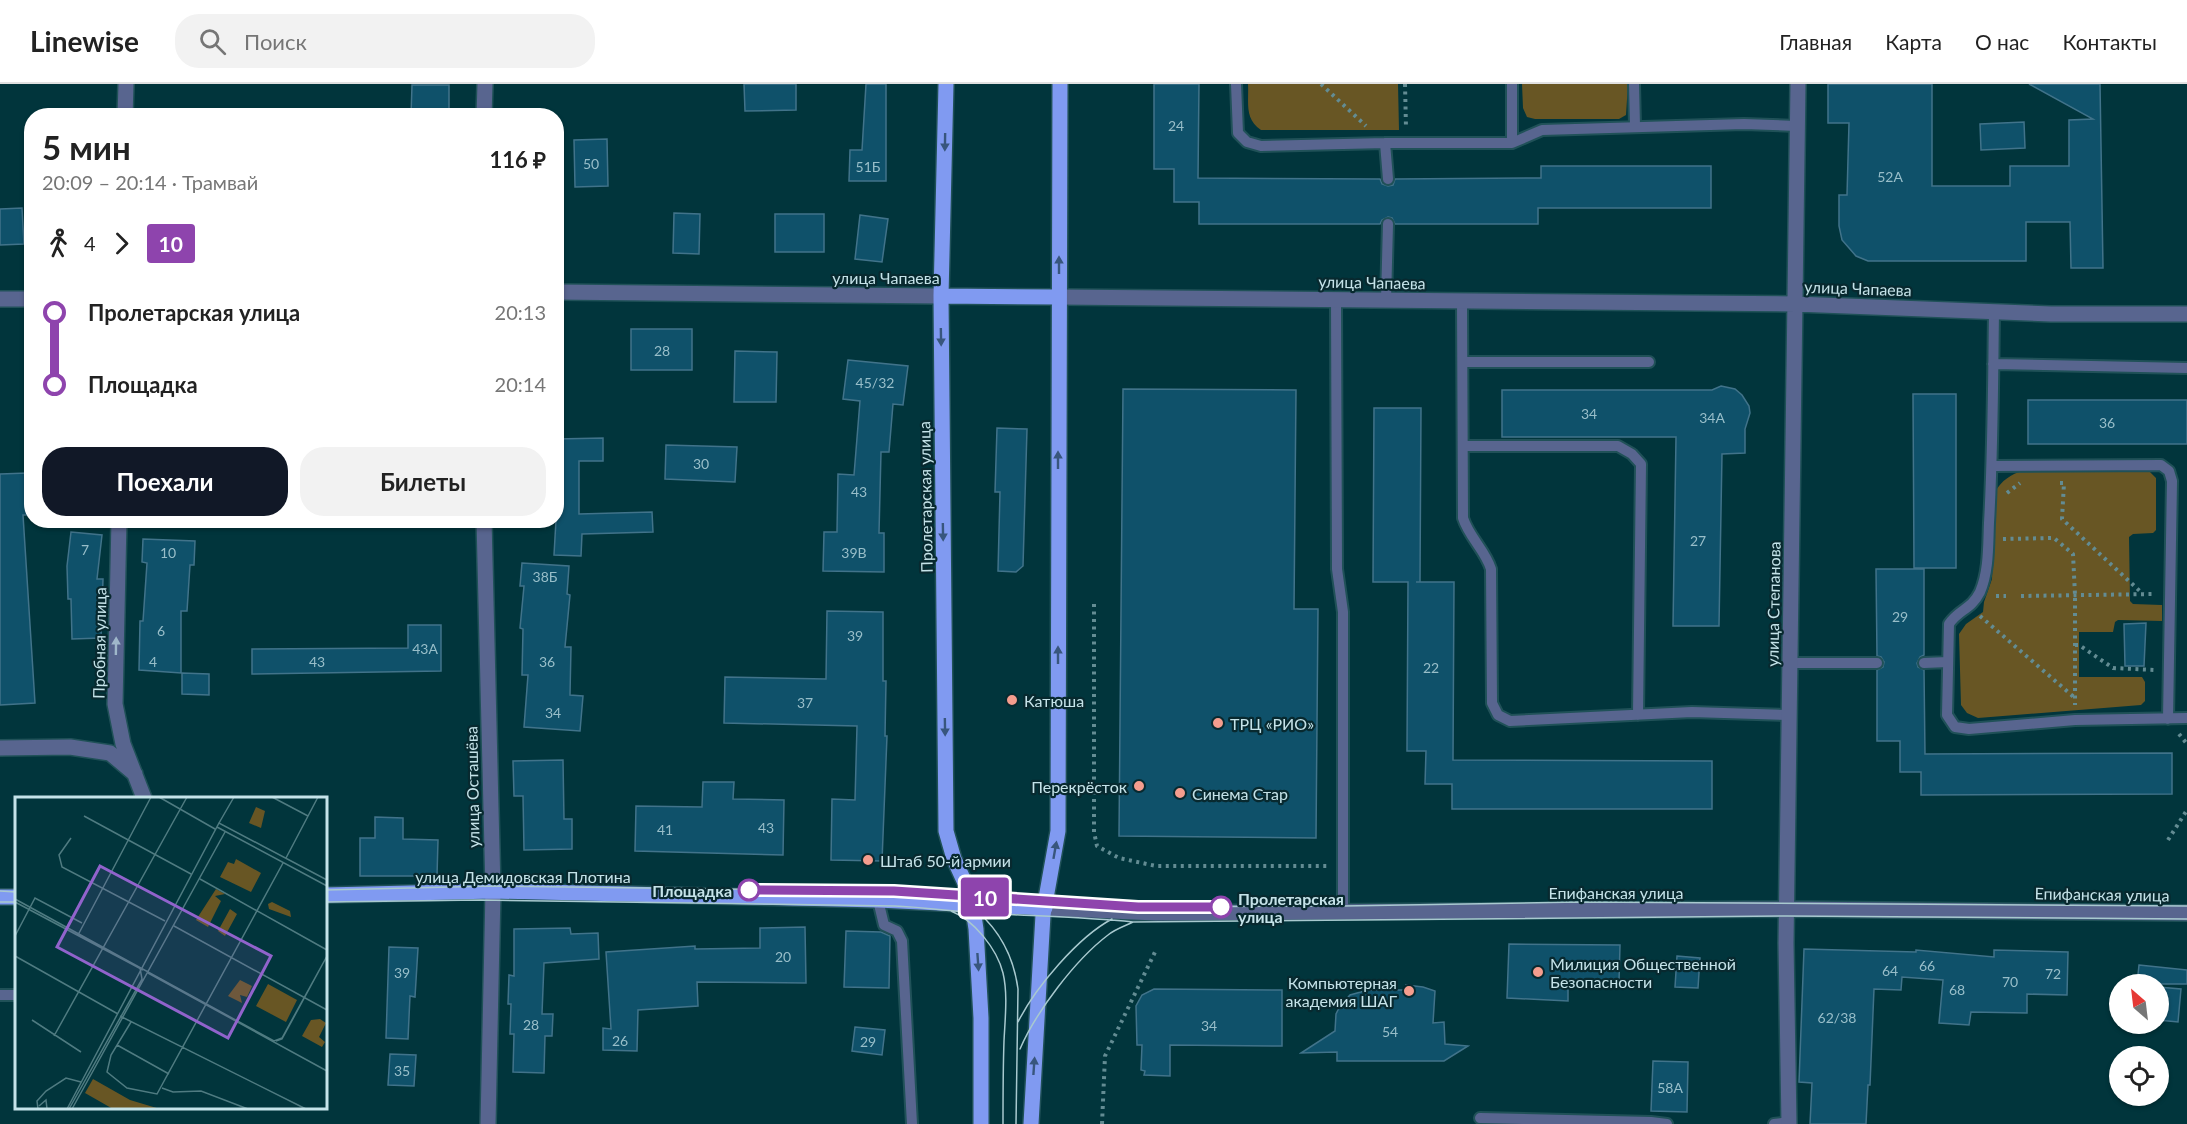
<!DOCTYPE html>
<html lang="ru">
<head>
<meta charset="utf-8">
<style>
	body { margin:0; font-family:Lato,sans-serif; background:#f2f2f2; color:#222; height:100vh; display:flex; flex-direction:column; font-size:22px; white-space:nowrap }
	* { box-sizing:border-box; margin:0 }
	p { font-size:20px; color:#767676 }
	.icon { flex:none; width:33px; height:33px; fill:none; stroke:currentColor; stroke-width:2; stroke-linecap:round; stroke-linejoin:round }
	.map { position:relative; flex:1; overflow:hidden }
	.side { position:absolute; left:24px; top:24px; width:540px; height:420px; display:flex; flex-direction:column; background:#fff; border-radius:24px; box-shadow:0 2px 4px #0004 }
	.side>* { flex:none }
	.badge { padding:0 12px; border-radius:4px; font-size:21px; line-height:39px }
	.needle { width:39px; rotate:332deg }
	.fabs { position:absolute; left:2109px; top:890px; display:grid; gap:12px }
	.fabs a { display:grid; place-items:center; width:60px; height:60px; border-radius:50%; background:#fff; box-shadow:0 2px 4px #0004; font-size:30px }
	.map>.badge { position:absolute; translate:-50% -50%; box-shadow:0 0 0 3px #fff }
	.legs { display:flex; align-items:center; gap:9px; height:66px; padding:0 18px; font-size:20px }
	.legs p { margin-inline-start:auto }
	.overview { display:flex; align-items:center; justify-content:space-between; height:102px; padding:0 18px }
	h1 { font-size:33px; font-weight:700; line-height:45px }
	.button { display:flex; gap:12px; margin-top:auto; padding:12px 18px }
	.button a { flex:1; height:69px; border-radius:24px; background:#111827; color:#fff; font-size:24px; font-weight:700; line-height:69px; text-align:center }
	.button a+a { background:#f2f2f2; color:#222 }
	ul { padding:0 18px; list-style:none }
	li { display:flex; align-items:center; gap:21px; height:72px; font-size:22px }
	li i { display:grid; place-items:center; width:9px; height:100%; margin:0 8px; background:currentColor }
	li i::after { content:''; width:15px; height:15px; margin:-8px; border:4px solid; border-radius:50%; background:#fff }
	li p { margin-inline-start:auto }
	li:first-child i { background:linear-gradient(#0000 50%,currentColor 0) }
	li:last-child i { background:linear-gradient(currentColor 50%,#0000 0) }
	header { display:flex; align-items:center; gap:36px; box-sizing:border-box; height:84px; padding:0 30px; background:#fff; border-bottom:2px solid #e0e0e0 }
	header strong { font-size:28px }
	nav { display:flex; gap:33px; margin-inline-start:auto; font-size:21px }
	.search { width:420px; height:54px; background:#f2f2f2; display:flex; align-items:center; gap:15px; box-sizing:border-box; padding:0 21px; border-radius:24px; color:#767676; font-size:22px }
	.map>svg:first-child { display:block }
	.green { fill:#685624 }
	.building { fill:#0f516a; stroke:#41738a; stroke-width:1.5 }
	.lines { fill:none; stroke-linecap:round; stroke-linejoin:round }
	.service-casing { stroke:#205158; stroke-width:14 }
	.minor-casing { stroke:#205158; stroke-width:18 }
	.primary-casing { stroke:#205158; stroke-width:18 }
	.path { stroke:#638c93; stroke-width:4; stroke-dasharray:3 4.5; stroke-linecap:butt }
	.service { stroke:#58658f; stroke-width:10 }
	.minor { stroke:#58658f; stroke-width:15 }
	.primary { stroke:#809af1; stroke-width:15 }
	.tram { stroke:#a8c9cf; stroke-width:1.5 }
	.oneway { fill:#38567d }
	.oneway2 { fill:#9fb7ca }
	.line-1-casing { stroke:#fff; stroke-width:14 }
	.line-1 { stroke:#8e44ad; stroke-width:9 }
	.poi-dot { fill:#f59d8e; stroke:#08292f; stroke-width:2 }
	.stop-1-dot { fill:#fff; stroke:#8e44ad; stroke-width:3 }
	.labels { text-anchor:middle; dominant-baseline:central; stroke-width:4.5; stroke-linejoin:round; paint-order:stroke }
	.number-label { font-size:14px; fill:#98bec9 }
	.street-label { font-size:16px; fill:#c5e3e9; stroke:#08292f }
	.poi-label { font-size:16px; fill:#c5e3e9; stroke:#08292f; text-anchor:start }
	.stop-label { font-size:16px; font-weight:bold; fill:#c5e3e9; stroke:#08292f; text-anchor:end }
	.inset-road { fill:none; stroke:#4f7b81; stroke-width:1.5 }
	.view { fill:#9163cc; fill-opacity:0.15; stroke:#9163cc; stroke-width:3 }
	.inset-edge { fill:none; stroke:#c5e3e9; stroke-width:3 }
</style>
</head>
<body>
<header>
<strong>Linewise</strong>
<div class="search"><svg class="icon" aria-label="search" viewBox="0 0 24 24"><circle cx="10" cy="10" r="6"/><path d="M15 15l6 6"/></svg>Поиск</div>
<nav><a>Главная</a><a>Карта</a><a>О нас</a><a>Контакты</a></nav>
</header>
<div class="map">
<svg width="2187" height="1040" viewBox="0 0 2187 1040">
	<rect width="100%" height="100%" fill="#01353c"/>
	<path class="green" d="M1248,0H1398L1399,46H1261C1244,35 1249,18 1248,0Z
		M1522,0H1628L1626,31L1619,35H1535L1527,33L1523,24Z
		M2024,386L2149,387L2156,394V446L2153,449L2133,450L2129,453L2130,517L2133,520L2162,521V537L2118,536L2115,538L2113,548H2079V593H2142L2145,598V617L2141,621L1978,634L1967,629L1961,621L1959,550L1966,540L1983,528L1984,518L1992,495L1995,408C2002,396 2010,391 2024,386Z"/>
	<path class="building" d="M744,0H796V26L745,27Z
		M866,0H886V97H849L850,66H862Z
		M1154,0H1199L1198,94L1380,95L1382,100L1388,102L1393,101L1395,95L1541,94V82H1711V124H1538V140H1395L1392,134L1388,133L1382,136L1380,140H1199V118H1174V85H1154Z
		M1828,0H1932V102H2010V82H2069V36L2093,35L2029,0H2100L2103,184H2071L2070,138H2026V177H1868L1856,172L1842,156L1839,142V111H1847L1849,39H1828Z
		M412,1H449V32H411Z
		M2024,38L2025,64L1981,66L1980,40Z
		M607,55L608,102L575,103L574,56Z
		M22,124L24,160L0,161V125Z
		M674,129L700,130L699,170L673,169Z
		M775,130H824V168H775Z
		M860,131L888,135L882,178L855,175Z
		M631,245H692V286H631Z
		M735,267L777,268L776,318H734Z
		M848,276L908,282L903,321L893,320L889,368H881L879,449H884V488L823,487L824,448H837L838,390L854,391L860,317L843,315Z
		M1721,302L1735,305L1742,311L1749,322L1750,329L1745,345V369L1722,370L1719,542H1673L1676,353H1502V306H1712Z
		M1123,305L1296,306L1294,525H1318L1316,754L1119,752Z
		M1913,310H1956V484H1914Z
		M2028,316H2187V360H2028Z
		M1374,324H1421L1420,498H1416H1454L1453,676L1712,677V725H1452V700H1425L1426,667H1407L1408,498H1373Z
		M997,344L1027,345L1023,482L1016,488L998,487L1000,408H995Z
		M603,354V377H579V430L652,428L653,448L582,450L581,472L554,471L556,436V355Z
		M666,361L737,363L735,398L665,395Z
		M27,389L28,431H23L35,619L0,621V390Z
		M71,448L102,451L97,495H103L101,554L72,555L71,515H68L67,482Z
		M143,455L195,457L194,481H190L187,527H181V589L139,586L140,537H143L147,479L142,478Z
		M522,479L569,482L567,510L570,511L565,563H571L570,611L583,612L580,647L524,643L528,591H522L523,545L520,544L524,502H520Z
		M1876,485H1924V571L1920,573L1917,579L1918,583L1924,586L1925,670L2172,669V710L1921,711V688H1900V657H1877V586L1883,583L1884,578L1881,573L1877,572Z
		M827,527L883,528V597H886L885,652H887L882,777L831,776L832,715L855,716L857,642L724,639L725,593L826,595Z
		M2146,539L2144,582H2125L2124,540Z
		M408,541H441V587L252,590V565L408,564Z
		M182,589L209,590V611L182,610Z
		M563,676L564,735H572V765L524,766L523,712H514L513,677Z
		M703,698H734L733,715L784,716L783,771L635,767L636,722L702,723Z
		M375,733L403,734V755L438,756L437,792H360V754H375Z
		M805,843L806,899L697,898L698,922L638,926L637,967L603,966V944L611,945L606,868L695,862V865L760,864V844Z
		M570,844L571,850L598,849L599,875L544,879L542,930H553L552,952H545L544,989L513,988L514,950H510L511,920H508L509,891L514,892V845Z
		M846,847L881,848L890,852L889,904L844,903Z
		M1509,860L1620,861L1619,898L1568,897V917L1507,914Z
		M389,863L418,864L415,913L410,912L408,955L386,954Z
		M1804,865L1916,868V866L1994,873V866L2068,868L2067,911L2027,910V929L1971,928L1969,941L1939,939L1943,896L1902,893L1901,906L1874,905L1870,1001H1868L1866,1040H1810L1812,999L1799,998Z
		M1677,872L1700,874L1698,904L1675,903Z
		M2139,881L2187,886V900H2137Z
		M1406,901L1423,903L1435,907L1433,939L1444,938L1445,960L1468,962L1444,977H1337V968L1301,969L1335,947L1336,930L1340,922L1350,911L1368,906H1406Z
		M2158,903L2181,905L2178,938L2158,936Z
		M1154,905L1282,906V962L1170,961V992L1144,991L1145,987L1141,986L1142,961H1137L1136,922L1142,911Z
		M855,943L885,946L882,971L852,967Z
		M390,970L416,971L414,1002L388,1001Z
		M1653,977L1688,978L1687,1028L1651,1027Z"/>
	<g class="lines">
		<g class="service-casing">
			<path id="service" d="M1236,0L1238,49L1247,58L1261,62L1385,59H1512L1542,46L1744,40L1797,42
				M1512,0V59
				M1634,0L1635,42
				M1385,59L1388,95
				M1336,216L1337,485L1343,528V828
				M1386,216L1388,140
				M1462,217L1463,434C1469,453 1485,466 1491,485L1492,619L1498,631L1510,637L1692,628L1790,631
				M1994,227C1993,298 1993,369 1989,439C1988,462 1989,487 1980,508C1971,526 1959,525 1949,540L1947,631L1955,643L1969,645L2075,636L2187,634
				M1463,278H1649
				M1993,280L2187,284
				M1463,362H1618L1632,370L1641,380L1638,631
				M1993,382L2161,381L2169,387L2172,397L2168,635
				M1790,579H1877
				M1924,579L1948,578
				M878,816L884,841L897,847L902,857L912,1040
				M0,911H16
				M1480,1034L1651,1038L1667,1040
				M1774,1040L1789,1038"/>
		</g>
		<g class="minor-casing">
			<path id="minor" d="M125,32L126,0
				M484,32L485,0
				M556,208L941,212
				M1059,213L1795,220L2051,230H2187
				M0,215H32
				M119,436L115,620L123,660L144,714
				M484,436L493,807L488,1040
				M0,664L70,663L110,669L135,690
				M1045,824L1156,829L1787,825L2187,829
				M1789,1040L1786,859L1798,0"/>
		</g>
		<g class="primary-casing">
			<path id="primary" d="M946,0L941,212L946,747L954,775L971,812L976,845L981,934V1040
				M941,212L1059,213
				M326,811L493,807L878,816L1045,824
				M0,813H16
				M1031,1040L1043,831L1058,747L1060,0"/>
		</g>
		<path class="path" d="M1321,0L1366,42
			M1405,0L1406,44
			M2060,399H2064L2062,435L2143,510
			M2007,409L2020,399
			M2003,455L2054,454L2073,470L2075,511V621
			M1996,512H2006
			M2021,512L2155,510
			M1094,520V748L1097,762L1119,774L1156,782H1327
			M1980,532L2075,614
			M2075,561H2079L2113,584L2154,586
			M2179,650L2187,660
			M2168,756L2187,726
			M1102,1040L1105,972L1156,866"/>
		<use href="#service" class="service"/>
		<use href="#minor" class="minor"/>
		<use href="#primary" class="primary"/>
		<path class="tram" d="M326,806L493,802L894,807L1138,823L1343,822L1579,818L2187,822
			M0,807L16,808
			M0,818H16
			M326,818L481,816L895,822C924,823 953,828 982,829C1032,832 1083,833 1133,838L1787,832L2187,835
			M951,827C974,836 997,865 1003,889C1008,910 1005,935 1004,957C1003,985 1003,1012 1003,1040
			M977,827C1001,848 1014,875 1018,905L1016,1040
			M1018,938C1035,904 1078,853 1112,835
			M1020,965C1036,928 1075,876 1108,851C1115,845 1125,842 1133,838"/>
	</g>
	<defs><path id="oneway-solid" d="M-6-.8H1V-3.2L6.5 0L1 3.2V.8H-6Z" transform="scale(1.5)"/></defs>
	<g class="oneway">
		<use href="#oneway-solid" transform="translate(945 58) rotate(91)"/>
		<use href="#oneway-solid" transform="translate(1059 181) rotate(-90)"/>
		<use href="#oneway-solid" transform="translate(941 253) rotate(89)"/>
		<use href="#oneway-solid" transform="translate(1058 376) rotate(-90)"/>
		<use href="#oneway-solid" transform="translate(943 448) rotate(89)"/>
		<use href="#oneway-solid" transform="translate(1058 571) rotate(-90)"/>
		<use href="#oneway-solid" transform="translate(945 643) rotate(89)"/>
		<use href="#oneway-solid" transform="translate(1055 766) rotate(-80)"/>
		<use href="#oneway-solid" transform="translate(978 878) rotate(86)"/>
		<use href="#oneway-solid" transform="translate(1034 982) rotate(-86)"/>
	</g>
	<use class="oneway2" href="#oneway-solid" transform="translate(116 562) rotate(-89)"/>
	<g class="lines">
		<g class="line-1-casing">
			<path id="line-1" d="M749,806L894,807L1138,823H1221"/>
		</g>
		<use href="#line-1" class="line-1"/>
	</g>
	<g class="poi-dot">
		<circle cx="1012" cy="616" r="6"/>
		<circle cx="1218" cy="639" r="6"/>
		<circle cx="1139" cy="702" r="6"/>
		<circle cx="1180" cy="709" r="6"/>
		<circle cx="868" cy="776" r="6"/>
		<circle cx="1538" cy="888" r="6"/>
		<circle cx="1409" cy="907" r="6"/>
	</g>
	<g class="stop-1-dot">
		<circle cx="749" cy="806" r="10"/>
		<circle cx="1221" cy="823" r="10"/>
	</g>
	<g class="labels">
		<g class="number-label">
			<text x="1176" y="41">24</text>
			<text x="591" y="79">50</text>
			<text x="868" y="82">51Б</text>
			<text x="1890" y="92">52А</text>
			<text x="662" y="266">28</text>
			<text x="875" y="298">45/32</text>
			<text x="1589" y="329">34</text>
			<text x="1712" y="333">34А</text>
			<text x="2107" y="338">36</text>
			<text x="701" y="379">30</text>
			<text x="859" y="407">43</text>
			<text x="1698" y="456">27</text>
			<text x="85" y="465">7</text>
			<text x="168" y="468">10</text>
			<text x="854" y="468">39В</text>
			<text x="545" y="492">38Б</text>
			<text x="1900" y="532">29</text>
			<text x="161" y="546">6</text>
			<text x="855" y="551">39</text>
			<text x="425" y="564">43А</text>
			<text x="153" y="577">4</text>
			<text x="317" y="577">43</text>
			<text x="547" y="577">36</text>
			<text x="1431" y="583">22</text>
			<text x="805" y="618">37</text>
			<text x="553" y="628">34</text>
			<text x="766" y="743">43</text>
			<text x="665" y="745">41</text>
			<text x="783" y="872">20</text>
			<text x="1927" y="881">66</text>
			<text x="1890" y="886">64</text>
			<text x="402" y="888">39</text>
			<text x="2053" y="889">72</text>
			<text x="2010" y="897">70</text>
			<text x="1957" y="905">68</text>
			<text x="1837" y="933">62/38</text>
			<text x="531" y="940">28</text>
			<text x="1209" y="941">34</text>
			<text x="1390" y="947">54</text>
			<text x="620" y="956">26</text>
			<text x="868" y="957">29</text>
			<text x="402" y="986">35</text>
			<text x="1670" y="1003">58А</text>
		</g>
		<g class="street-label">
			<text x="886" y="193">улица Чапаева</text>
			<text transform="translate(1372 198) rotate(1)">улица Чапаева</text>
			<text transform="translate(1858 204) rotate(2)">улица Чапаева</text>
			<text transform="translate(925 413) rotate(-91)">Пролетарская улица</text>
			<text transform="translate(1773 520) rotate(-89)">улица Степанова</text>
			<text transform="translate(99 559) rotate(-89)">Пробная улица</text>
			<text transform="translate(472 703) rotate(-91)">улица Осташёва</text>
			<text x="523" y="792">улица Демидовская Плотина</text>
			<text x="1616" y="808">Епифанская улица</text>
			<text transform="translate(2102 810) rotate(1)">Епифанская улица</text>
		</g>
		<g class="poi-label">
			<text x="1024" y="616">Катюша</text>
			<text x="1230" y="639">ТРЦ «РИО»</text>
			<text x="1127" y="702" text-anchor="end">Перекрёсток</text>
			<text x="1192" y="709">Синема Стар</text>
			<text x="880" y="776">Штаб 50-й армии</text>
			<text x="1550" y="879">Милиция Общественной<tspan x="1550" dy="18">Безопасности</tspan></text>
			<text x="1397" y="898" text-anchor="end">Компьютерная<tspan x="1397" dy="18">академия ШАГ</tspan></text>
		</g>
		<g class="stop-label">
			<text x="732" y="806">Площадка</text>
			<text x="1238" y="814" text-anchor="start">Пролетарская<tspan x="1238" dy="18">улица</tspan></text>
		</g>
	</g>
	<g transform="translate(15 713)">
		<rect width="312" height="312" fill="#01353c"/>
		<path d="M241,10L250,14L246,31L234,26ZM221,62L246,76L236,95L205,80L213,65L219,67ZM201,92L210,97L200,99L206,104L193,130L181,123ZM257,105L275,114L276,120L254,112L253,107ZM215,112L222,117L210,139L203,134ZM225,183L237,189L232,200L225,198L227,206L213,199ZM253,187L282,203L271,225L241,209ZM305,222L311,226L304,240L310,245L307,250L287,239L296,223ZM78,282L115,303L145,312H98L70,296Z" fill="#685624"/>
		<path class="inset-road" d="M144,0L200,32M257,0L293,19M69,19L176,77M204,26L219,0M202,30L312,89M56,41L44,58L47,70L150,124M271,61L303,0M185,82L312,153M0,102L259,244L267,241L312,159M0,105L128,173M159,129L312,213M63,138L136,0M0,139L20,101L67,126M0,159L103,217M133,176L312,274M105,219L291,312M17,223L66,255M116,225L96,258L92,275L112,291L142,297L268,66M39,239L172,0M261,244L267,242L312,159M102,248L154,277M147,291L158,295L186,294L233,312M24,309L31,303L32,312M23,312L22,304L31,294L51,281L66,285M52,312L204,26L312,83M54,312L127,182L125,171M57,312L210,35"/>
		<path class="view" d="M85,69L256,159L213,241L42,150Z"/>
		<rect width="312" height="312" class="inset-edge"/>
	</g>
</svg>
<div class="fabs">
<a><svg class="needle" viewBox="-14 -14 28 28"><path d="M0-13l5 13h-10z" fill="#e53935"/><path d="M0 13l5-13h-10z" fill="#767676"/></svg></a>
<a><svg class="icon" aria-label="locate" viewBox="0 0 24 24"><circle cx="12" cy="12" r="6"/><path d="M12 2v4M12 18v4M2 12h4M18 12h4"/></svg></a>
</div>
<b class="badge" style="left:985px;top:813px;background:#8e44ad;color:#fff">10</b>
<section class="side">
<div class="overview"><div><h1>5 мин</h1><p>20:09 – 20:14 · Трамвай</p></div><b>116 ₽</b></div>
<div class="legs"><svg class="icon" aria-label="walk" viewBox="0 0 24 24"><circle cx="13" cy="4" r="2"/><path d="M13 8l-2 6 4 7M11 14l-3 7M7 12l3-4h3l4 4"/></svg>4<svg class="icon" aria-label="forward" viewBox="0 0 24 24"><path d="M9 5l7 7-7 7"/></svg><b class="badge" style="background:#8e44ad;color:#fff">10</b></div>
<ul>
<li><i style="color:#8e44ad"></i><b>Пролетарская улица</b><p>20:13</p></li>
<li><i style="color:#8e44ad"></i><b>Площадка</b><p>20:14</p></li>
</ul>
<div class="button"><a>Поехали</a><a>Билеты</a></div>
</section>
</div>
</body>
</html>
